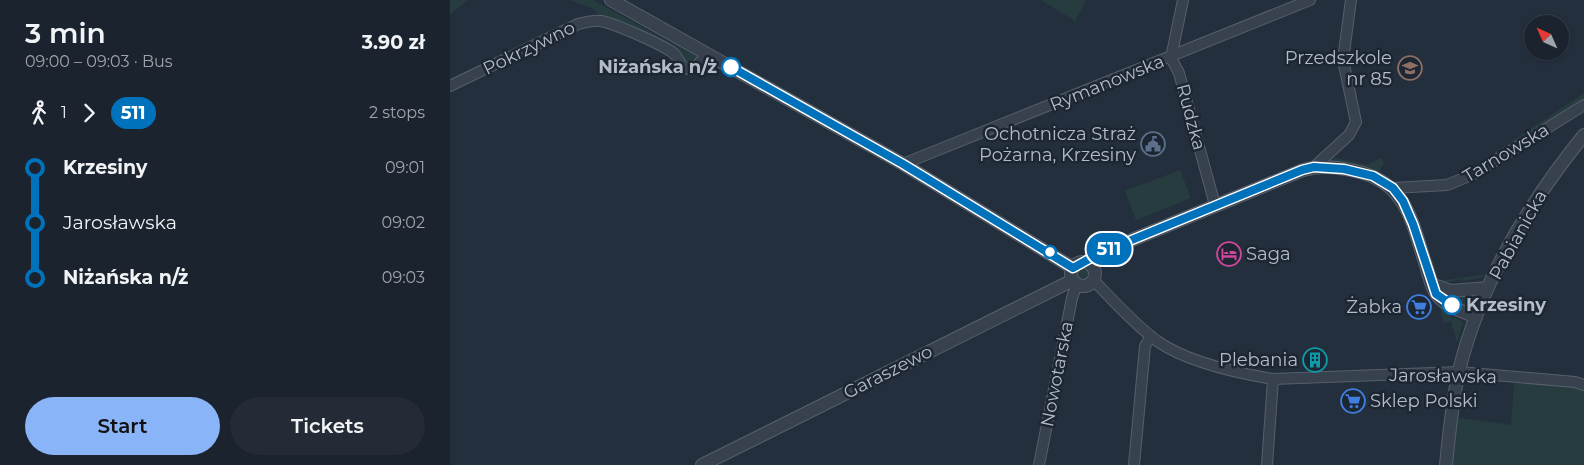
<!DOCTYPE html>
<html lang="en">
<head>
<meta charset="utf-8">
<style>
	body { margin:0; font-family:Montserrat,sans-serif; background:#242b36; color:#f1f3f6; height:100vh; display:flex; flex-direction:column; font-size:19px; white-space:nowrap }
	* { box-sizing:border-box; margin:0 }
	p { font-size:16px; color:#a0a4aa }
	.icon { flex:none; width:28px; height:28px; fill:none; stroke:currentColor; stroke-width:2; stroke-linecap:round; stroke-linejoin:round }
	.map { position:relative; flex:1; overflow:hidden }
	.side { display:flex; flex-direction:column; background:#1b232e; width:450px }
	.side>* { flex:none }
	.badge { padding:0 10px; border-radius:16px; font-size:18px; line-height:32px }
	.needle { width:32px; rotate:315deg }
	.buttons { position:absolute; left:1074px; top:15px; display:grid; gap:10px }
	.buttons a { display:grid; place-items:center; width:45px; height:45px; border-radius:50%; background:#1b232e; box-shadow:0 1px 4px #0004,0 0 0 1px #39404a; font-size:25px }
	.map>.badge { position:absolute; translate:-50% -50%; box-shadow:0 0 0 2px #fff }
	.legs { display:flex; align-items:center; gap:8px; height:55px; padding:0 25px; font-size:16px }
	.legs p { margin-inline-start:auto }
	.overview { display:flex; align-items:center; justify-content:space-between; height:85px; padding:0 25px }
	h1 { font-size:28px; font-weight:600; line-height:38px }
	.button { display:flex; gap:10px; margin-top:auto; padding:10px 25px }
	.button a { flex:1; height:58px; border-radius:30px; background:#8ab4f8; color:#111; font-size:20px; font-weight:600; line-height:58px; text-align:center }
	.button a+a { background:#242b36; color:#f1f3f6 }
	ul { padding:0 25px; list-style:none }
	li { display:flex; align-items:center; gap:18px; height:55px; font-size:19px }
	li i { display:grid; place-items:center; width:8px; height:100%; margin:0 6px; background:currentColor }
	li i::after { content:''; width:12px; height:12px; margin:-6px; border:4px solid; border-radius:50%; background:#1b232e }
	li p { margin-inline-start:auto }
	li:first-child i { background:linear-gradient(#0000 50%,currentColor 0) }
	li:last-child i { background:linear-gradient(currentColor 50%,#0000 0) }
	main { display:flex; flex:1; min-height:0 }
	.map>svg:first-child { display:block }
	.green { fill:#263c3f }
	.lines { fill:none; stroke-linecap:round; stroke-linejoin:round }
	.minor-casing { stroke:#565f6c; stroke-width:12 }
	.tertiary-casing { stroke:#565f6c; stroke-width:14 }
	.minor { stroke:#38414e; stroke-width:10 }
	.tertiary { stroke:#38414e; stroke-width:12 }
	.line-1-casing { stroke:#fff; stroke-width:11 }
	.line-1 { stroke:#0072bc; stroke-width:8 }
	.stop-1-dot { fill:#fff; stroke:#0072bc; stroke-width:2.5 }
	.labels { text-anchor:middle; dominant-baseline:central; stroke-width:5; stroke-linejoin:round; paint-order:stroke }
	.street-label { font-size:18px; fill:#b4bcc9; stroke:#1d2633 }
	.poi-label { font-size:18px; fill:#b4bcc9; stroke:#1d2633; text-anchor:end }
	.stop-label { font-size:18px; font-weight:bold; fill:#b4bcc9; stroke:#1d2633; text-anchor:end }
</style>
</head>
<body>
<main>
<section class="side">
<div class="overview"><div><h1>3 min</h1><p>09:00 – 09:03 · Bus</p></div><b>3.90 zł</b></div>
<div class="legs"><svg class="icon" aria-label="walk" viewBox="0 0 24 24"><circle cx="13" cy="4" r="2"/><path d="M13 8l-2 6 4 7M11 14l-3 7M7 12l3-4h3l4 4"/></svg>1<svg class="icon" aria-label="forward" viewBox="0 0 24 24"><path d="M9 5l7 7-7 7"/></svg><b class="badge" style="background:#0072bc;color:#fff">511</b><p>2 stops</p></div>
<ul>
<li><i style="color:#0072bc"></i><b>Krzesiny</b><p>09:01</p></li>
<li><i style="color:#0072bc"></i><span>Jarosławska</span><p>09:02</p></li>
<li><i style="color:#0072bc"></i><b>Niżańska n/ż</b><p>09:03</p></li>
</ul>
<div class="button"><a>Start</a><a>Tickets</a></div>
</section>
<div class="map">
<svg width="1134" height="465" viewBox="0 0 1134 465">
	<rect width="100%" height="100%" fill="#242f3e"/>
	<path class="green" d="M0,0H18L0,14Z
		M119,0H143L247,57V60L241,65L153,18L142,8Z
		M591,0H636L625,21Z
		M1134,93V101L1017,174L1001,180L989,181L1016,172Z
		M882,157L917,165L931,158L934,163L928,173L884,161Z
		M730,170L741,198L686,220L675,191Z
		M982,258L989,281L1036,274L1031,278L1012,281V279C1002,281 997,284 987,280L979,259Z
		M627 274a6 6 0 1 1 12 0a6 6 0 1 1-12 0Z
		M1021,294L1024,296L1019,309L1011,304L1009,300L1011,295Z
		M990,309L999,313L998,315L1003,319L1005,317L1013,322L1008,340H1006L1001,321L994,323Z
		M1064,381L1134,388V465H999L1003,417L1061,425Z"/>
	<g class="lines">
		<g class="minor-casing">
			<path id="minor" d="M733,0L721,58L729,73L765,205
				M0,86L128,24C136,22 143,20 151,21C166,24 208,43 222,52C231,58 229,71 244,69L257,54
				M453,164L860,0
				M864,167L899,135L906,122L893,60L901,0
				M943,188L997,185L1024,174L1134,105
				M643,280C663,300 684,324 707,341C737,362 787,373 823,379L1009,372L1125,382L1134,385
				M589,465L622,298L627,283
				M684,465L695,346L701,336
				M817,465L823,379"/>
		</g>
		<g class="tertiary-casing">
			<path id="tertiary" d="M161,0L453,164L623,268
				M636,262L650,253L853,170C871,165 887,167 905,171C957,182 962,222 976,266C979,275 981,287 987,295C995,306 1014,312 1026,317
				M621 274a12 12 0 1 1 24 0a12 12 0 1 1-24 0Z
				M983,285L1001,291L1038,288
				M252,465L623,280
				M996,465C999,434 1002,402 1009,371C1030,284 1078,204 1134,135"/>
		</g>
		<use href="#minor" class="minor"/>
		<use href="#tertiary" class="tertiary"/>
	</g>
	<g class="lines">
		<g class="line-1-casing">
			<path id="line-1" d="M281,67L453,164L623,268L650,253L852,170L864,167L894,169L923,176L943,188L953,201L963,224L986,294L1002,305"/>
		</g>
		<use href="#line-1" class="line-1"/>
	</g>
	<defs>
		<g id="school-ring" transform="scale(1.25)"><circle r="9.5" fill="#1d2633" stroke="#8d6e63" stroke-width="1.5"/><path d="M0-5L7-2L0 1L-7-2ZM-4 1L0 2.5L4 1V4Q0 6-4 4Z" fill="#8d6e63"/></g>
		<g id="civic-ring" transform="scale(1.25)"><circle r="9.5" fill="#1d2633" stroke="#5c6f8a" stroke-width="1.5"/><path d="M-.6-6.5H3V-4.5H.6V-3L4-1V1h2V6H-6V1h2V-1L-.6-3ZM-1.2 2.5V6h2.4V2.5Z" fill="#5c6f8a"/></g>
		<g id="hotel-ring" transform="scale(1.25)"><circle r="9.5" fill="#1d2633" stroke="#d1479c" stroke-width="1.5"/><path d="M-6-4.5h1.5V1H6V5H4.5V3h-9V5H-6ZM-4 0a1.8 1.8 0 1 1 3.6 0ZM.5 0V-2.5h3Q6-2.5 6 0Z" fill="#d1479c"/></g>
		<g id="supermarket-ring" transform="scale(1.25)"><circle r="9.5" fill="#1d2633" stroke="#3f7fe0" stroke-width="1.5"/><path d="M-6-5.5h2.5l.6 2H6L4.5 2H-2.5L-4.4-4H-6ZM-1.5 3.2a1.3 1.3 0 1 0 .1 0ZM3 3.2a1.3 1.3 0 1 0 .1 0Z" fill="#3f7fe0"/></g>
		<g id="building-ring" transform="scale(1.25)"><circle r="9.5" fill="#1d2633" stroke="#0f9aa8" stroke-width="1.5"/><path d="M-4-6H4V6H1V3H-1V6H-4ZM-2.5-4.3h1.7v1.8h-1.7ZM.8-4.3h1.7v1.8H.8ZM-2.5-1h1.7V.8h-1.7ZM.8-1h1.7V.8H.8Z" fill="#0f9aa8"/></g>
	</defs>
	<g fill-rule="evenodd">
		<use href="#school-ring" x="960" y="68"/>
		<use href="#civic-ring" x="703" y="144"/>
		<use href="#hotel-ring" x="779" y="254"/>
		<use href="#supermarket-ring" x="969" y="307"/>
		<use href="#building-ring" x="865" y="360"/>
		<use href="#supermarket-ring" x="903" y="401"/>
	</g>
	<g class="stop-1-dot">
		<circle cx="281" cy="67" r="9"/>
		<circle cx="600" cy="252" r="6"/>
		<circle cx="1002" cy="305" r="9"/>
	</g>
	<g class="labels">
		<g class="street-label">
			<text transform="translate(79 48) rotate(-26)">Pokrzywno</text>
			<text transform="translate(657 83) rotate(-22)">Rymanowska</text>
			<text transform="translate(741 117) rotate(75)">Rudzka</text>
			<text transform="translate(1056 153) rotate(-31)">Tarnowska</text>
			<text transform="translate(1068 235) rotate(-61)">Pabianicka</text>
			<text transform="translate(438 372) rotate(-27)">Garaszewo</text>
			<text transform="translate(607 374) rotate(-79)">Nowotarska</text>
			<text transform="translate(993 376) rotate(1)">Jarosławska</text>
		</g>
		<g class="poi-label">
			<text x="942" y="58">Przedszkole<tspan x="942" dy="21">nr 85</tspan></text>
			<text x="686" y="134">Ochotnicza Straż<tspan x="686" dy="21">Pożarna, Krzesiny</tspan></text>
			<text x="796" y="254" text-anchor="start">Saga</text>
			<text x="952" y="307">Żabka</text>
			<text x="848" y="360">Plebania</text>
			<text x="920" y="401" text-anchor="start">Sklep Polski</text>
		</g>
		<g class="stop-label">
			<text x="267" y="67">Niżańska n/ż</text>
			<text x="1016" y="305" text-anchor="start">Krzesiny</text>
		</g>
	</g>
</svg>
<div class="buttons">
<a><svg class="needle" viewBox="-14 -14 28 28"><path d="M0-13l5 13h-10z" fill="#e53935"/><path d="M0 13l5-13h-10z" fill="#a0a4aa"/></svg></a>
</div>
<b class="badge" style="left:659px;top:249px;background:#0072bc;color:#fff">511</b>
</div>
</main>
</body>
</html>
